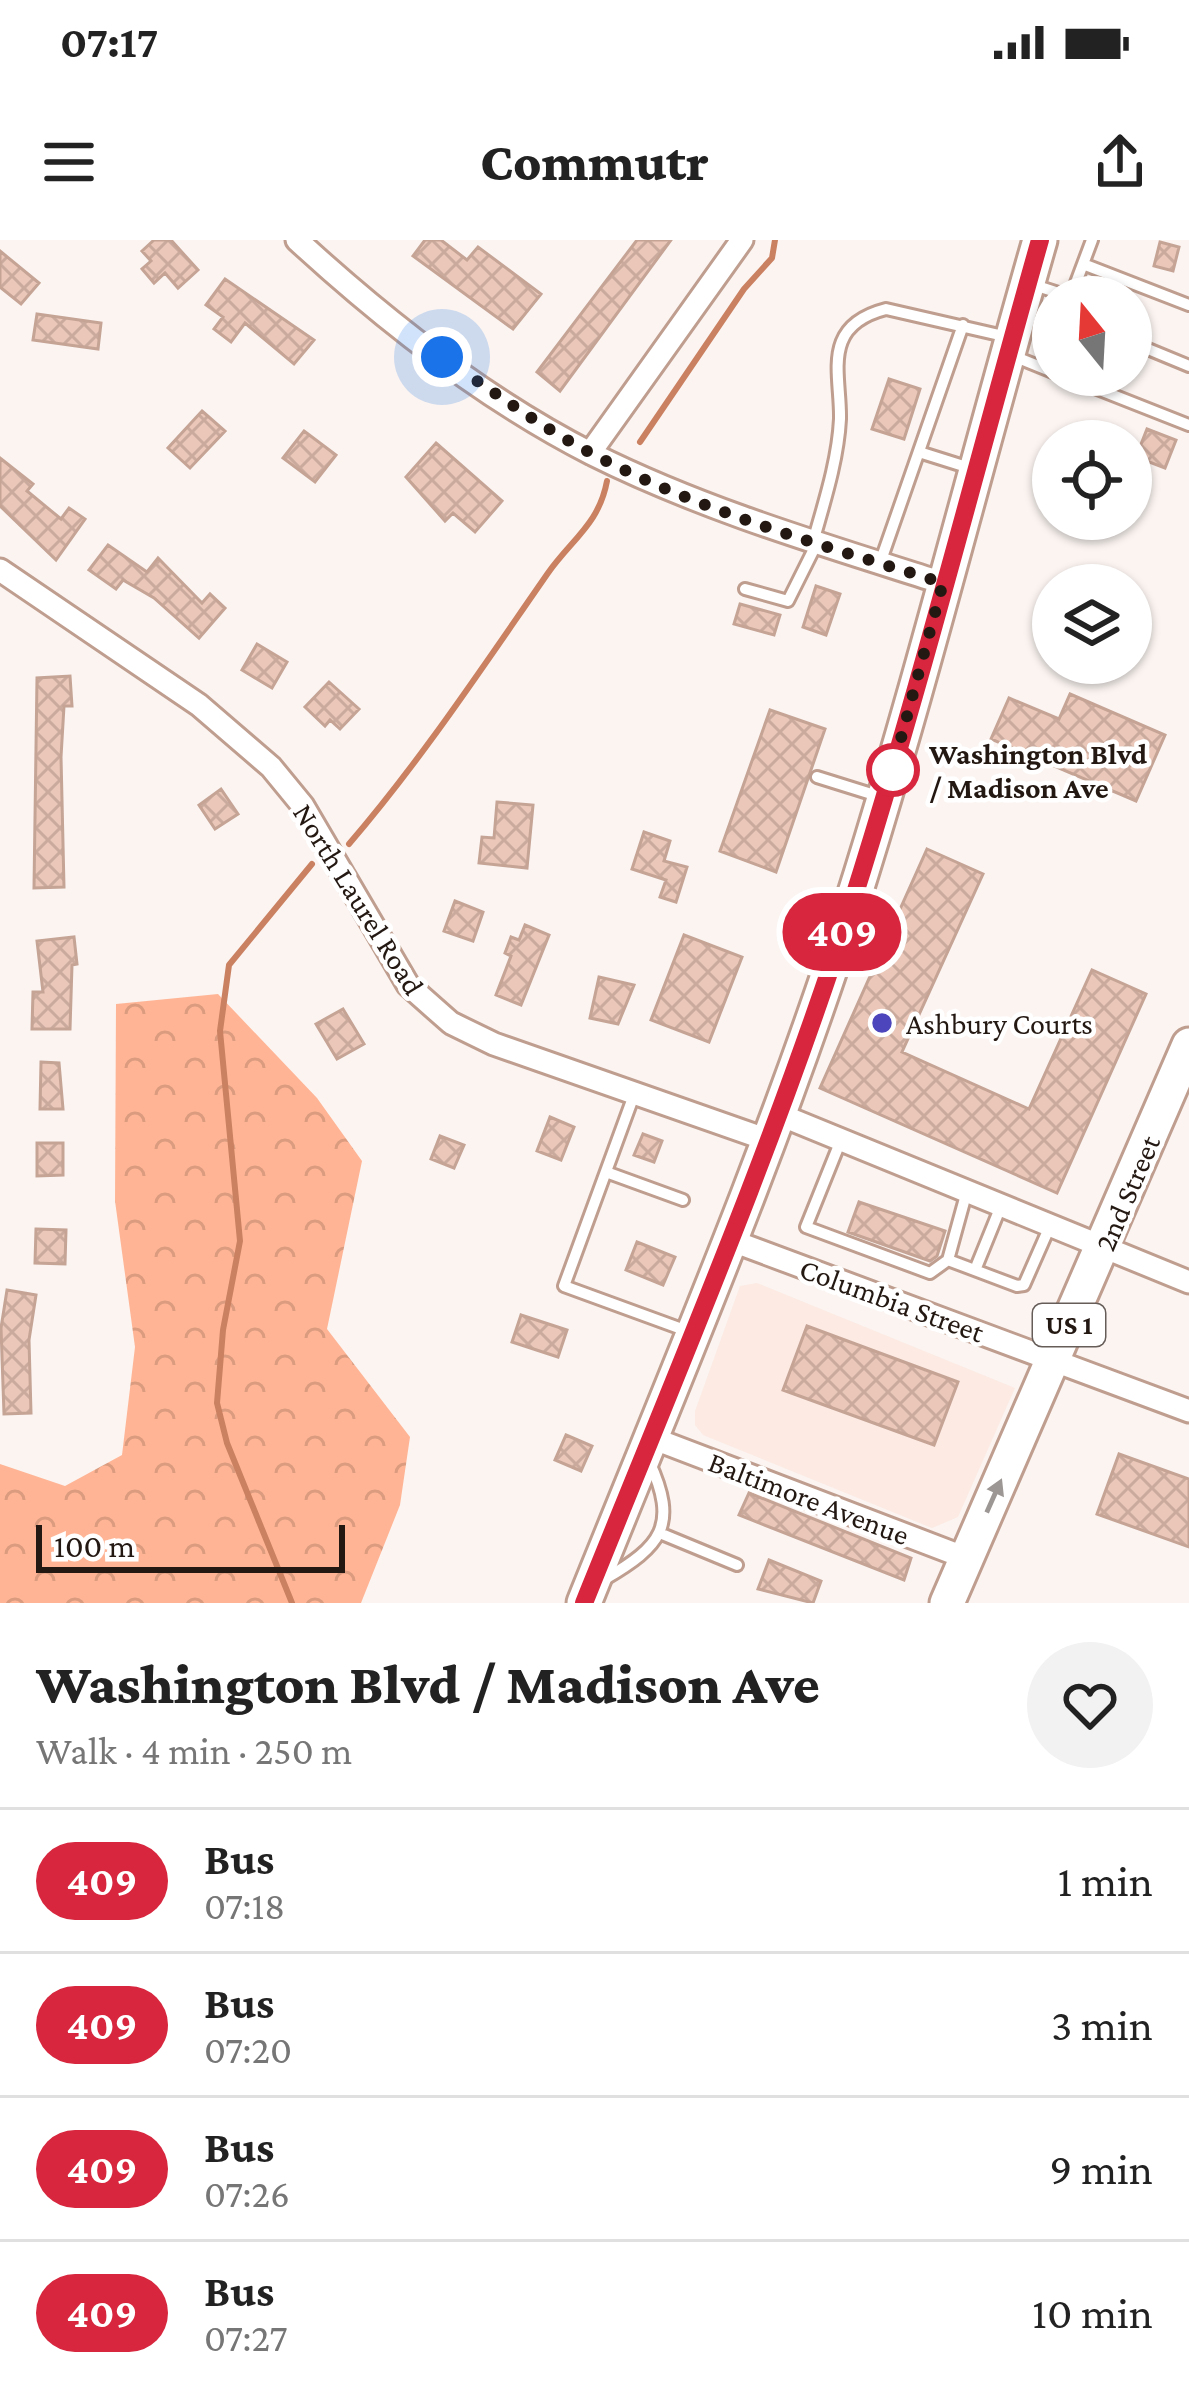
<!DOCTYPE html>
<html lang="en">
<head>
<meta charset="utf-8">
<style>
	body { margin:0; font-family:"Crimson Pro",serif; background:#f2f2f2; color:#222; height:100vh; display:flex; flex-direction:column; font-size:45px; white-space:nowrap }
	* { box-sizing:border-box; margin:0 }
	p { font-size:39px; color:#767676 }
	.icon { flex:none; width:66px; height:66px; fill:none; stroke:currentColor; stroke-width:2; stroke-linecap:round; stroke-linejoin:round }
	.map { position:relative; height:1363px; overflow:hidden }
	.side { display:flex; flex-direction:column; background:#fff; flex:1 }
	.side>* { flex:none }
	.badge { padding:0 24px; border-radius:39px; font-size:42px; line-height:78px }
	.needle { width:78px; rotate:342deg }
	.buttons { position:absolute; left:1032px; top:36px; display:grid; gap:24px }
	.buttons a { display:grid; place-items:center; width:120px; height:120px; border-radius:50%; background:#fff; box-shadow:0 3px 9px #0004; font-size:60px }
	.scale { position:absolute; left:36px; bottom:30px; width:309px; box-sizing:border-box; padding-left:12px; border:6px solid #241812; border-top:0; font-size:33px; line-height:42px; white-space:nowrap; color:#241812; -webkit-text-stroke:9px #fff; paint-order:stroke }
	.you { position:absolute; width:60px; height:60px; margin:-30px; border:9px solid #fff; border-radius:50%; background:#1a73e8; box-shadow:0 0 0 18px #1a73e833 }
	.map>.badge { position:absolute; translate:-50% -50%; box-shadow:0 0 0 6px #fff }
	.round { display:grid; place-items:center; flex:none; width:126px; height:126px; border-radius:63px; background:#f2f2f2 }
	.headline { display:flex; align-items:center; justify-content:space-between; height:204px; padding:0 36px }
	h1 { font-size:57px; font-weight:800; line-height:90px }
	ul { padding:0; list-style:none }
	li { display:flex; align-items:center; gap:36px; height:144px; padding:0 36px; border-top:3px solid #e0e0e0 }
	li div { flex:1 }
	li b { display:block; font-size:45px }
	li em { font-style:normal }
	li .badge { min-width:132px; font-weight:700; text-align:center }
	.status { display:flex; justify-content:space-between; align-items:center; height:84px; padding:0 60px; background:#fff; direction:ltr }
	.status svg { height:33px; fill:currentColor }
	header { display:flex; justify-content:space-between; align-items:center; height:156px; padding:0 36px; background:#fff; font-size:54px; font-weight:800 }
	.map>svg:first-child { display:block }
	.built { fill:#fceae3 }
	.forest { fill:url(#forest-crowns) }
	.lines { fill:none; stroke-linecap:round; stroke-linejoin:round }
	.stream { stroke:#ca8161; stroke-width:6 }
	.building { fill:url(#building-cross-hatch); stroke:#c5a395; stroke-width:3 }
	.lane-casing { stroke:#bf9e8f; stroke-width:16 }
	.street-casing { stroke:#bf9e8f; stroke-width:27 }
	.primary-casing { stroke:#bf9e8f; stroke-width:39 }
	.lane { stroke:#fff; stroke-width:10 }
	.street { stroke:#fff; stroke-width:21 }
	.primary { stroke:#fff; stroke-width:33 }
	.oneway { fill:#9c9794 }
	.line-casing { stroke:#fff; stroke-width:27 }
	.line { stroke:#d7263d; stroke-width:18 }
	.walk { stroke:#241812; stroke-width:12; stroke-dasharray:0 21.6 }
	.stop-dot { fill:#fff; stroke:#d7263d; stroke-width:6 }
	.poi-dot { fill:#4c45bc; stroke:#fff; stroke-width:4.5 }
	.labels { text-anchor:middle; dominant-baseline:central; stroke-width:9; stroke-linejoin:round; paint-order:stroke }
	.shield { fill:#fff; stroke:#665d59; stroke-width:3 }
	.shield-label { font-size:27px; font-weight:bold; fill:#241812 }
	.stop-label { font-size:30px; font-weight:bold; fill:#241812; stroke:#fff; text-anchor:start }
	.street-label { font-size:30px; fill:#241812; stroke:#fff }
	.poi-label { font-size:30px; fill:#241812; stroke:#fff; text-anchor:start }
</style>
</head>
<body>
<div class="status"><b>07:17</b><svg viewBox="0 0 49 12"><path d="M0 12V9h3v3zM5 12V6h3v6zM10 12V3h3v9zM15 12V0h3v12zM26 1h20v11H26zM47 4h2v5h-2z"/></svg></div>
<header><svg class="icon" aria-label="menu" viewBox="0 0 24 24"><path d="M4 6h16M4 12h16M4 18h16"/></svg>Commutr<svg class="icon" aria-label="share" viewBox="0 0 24 24"><path d="M12 15V3M7 8l5-5 5 5M5 13v7h14v-7"/></svg></header>
<div class="map">
<svg width="1189" height="1363" viewBox="0 0 1189 1363">
	<defs>
		<pattern id="forest-crowns" width="20" height="18" patternUnits="userSpaceOnUse" patternTransform="scale(3)"><rect width="20" height="18" fill="#ffb595"/><path d="M2 6a3 3 0 1 1 6 0M12 15a3 3 0 1 1 6 0" fill="none" stroke="#da9b7f"/></pattern>
		<pattern id="building-cross-hatch" width="8" height="8" patternUnits="userSpaceOnUse" patternTransform="scale(3)"><rect width="8" height="8" fill="#eac7b8"/><path d="M0 0l8 8M0 8l8-8" fill="none" stroke="#c9aa9d"/></pattern>
	</defs>
	<rect width="100%" height="100%" fill="#fbf4f1"/>
	<path class="built" d="M757,1043L1015,1148L958,1277L932,1288L703,1195L695,1185V1171L740,1046Z"/>
	<path class="forest" d="M218,754L317,858L362,921L327,1089L410,1197L400,1265L361,1363H0V1224L65,1246L122,1215L135,1107L115,961L116,764Z"/>
	<g class="lines">
		<path class="stream" d="M640,202L744,49L772,18L775,0
			M349,604C422,519 484,425 548,333C572,299 599,284 607,241
			M292,1363L227,1203L217,1163L223,1090L240,1001L220,791L229,725L312,624"/>
	</g>
	<path class="building" d="M154,0H171L198,30L178,48L165,33L154,43L142,29L151,21L142,11Z
		M425,0H441L467,20L478,7L541,54L513,89L413,16Z
		M637,0H671L560,151L537,132Z
		M1160,2L1179,7L1173,31L1154,26Z
		M0,11L39,43L21,64L0,47Z
		M225,39L314,100L294,124L245,83L231,102L214,89L223,77L206,65Z
		M37,74L101,83L98,109L33,100Z
		M889,139L920,149L904,199L872,189Z
		M202,171L225,191L190,228L168,208Z
		M1147,189L1176,200L1165,228L1136,217Z
		M304,191L336,215L315,242L283,218Z
		M436,203L502,261L475,292L453,273L445,281L406,237Z
		M0,218L33,244L27,251L61,279L69,268L85,279L56,320L0,266Z
		M108,305L147,332L158,318L202,363L210,354L225,368L199,398L154,358L123,340L116,349L89,330Z
		M816,346L840,354L826,395L803,387Z
		M740,364L780,375L774,395L734,384Z
		M257,404L287,422L272,448L242,430Z
		M70,436L72,466H64L61,517L64,647L34,648L37,438Z
		M329,442L359,469L340,489L330,480L325,486L305,467Z
		M1070,454L1165,495L1136,561L991,499L1009,458L1059,479Z
		M770,470L825,489L776,632L720,611Z
		M221,549L238,574L215,589L199,565Z
		M497,562L533,565L527,628L479,623L482,597L494,598Z
		M644,592L670,601L664,621L687,627L676,662L660,657L666,640L632,629Z
		M927,609L983,634L902,812L1029,869L1092,730L1146,754L1057,953L820,848Z
		M455,661L483,672L473,701L444,691Z
		M525,685L549,695L521,765L496,755L511,716L505,713L511,697L519,700Z
		M684,695L742,717L709,802L651,780Z
		M74,697L77,724L72,725L70,789H32L33,752H43L37,701Z
		M599,737L634,745L618,784L590,778Z
		M343,769L364,804L337,819L316,784Z
		M41,822L59,823L63,869H40Z
		M550,877L574,887L561,920L537,911Z
		M643,894L662,901L654,922L634,915Z
		M440,896L464,905L454,928L431,919Z
		M37,903H63V935L37,936Z
		M859,962L945,991L937,1016L930,1021L848,992Z
		M36,989L66,990L65,1024L35,1023Z
		M637,1002L675,1017L663,1045L626,1030Z
		M7,1050L36,1055L29,1100L31,1173L4,1174L1,1088Z
		M521,1075L567,1090L558,1117L512,1102Z
		M807,1086L958,1142L934,1205L783,1150Z
		M566,1195L592,1206L581,1231L555,1220Z
		M1119,1214L1189,1239V1307L1097,1274Z
		M749,1253L911,1318L904,1340L739,1275Z
		M769,1320L821,1341L813,1363L758,1349Z"/>
	<g class="lines">
		<g class="lane-casing">
			<path id="lane" d="M1083,24L1189,65
				M1031,44L1071,57
				M1071,56L1092,0
				M1131,102L1189,126
				M1011,115L1053,132
				M1062,135L1189,185
				M919,212L973,229
				M813,302C824,263 838,220 840,179C841,134 820,86 886,69L1008,97
				M880,323L963,85
				M745,349L788,361L817,303
				M817,537L881,557
				M634,855L564,1046L690,1092
				M841,900L806,987L930,1033L948,1020L1017,1046L1024,1045L1050,986
				M606,932L683,960
				M948,1020L967,951
				M975,1030L1001,966
				M662,1294L737,1325
				M605,1339C661,1306 679,1286 649,1221"/>
		</g>
		<g class="street-casing">
			<path id="street" d="M297,0C384,80 486,160 592,214C704,270 824,305 943,343
				M590,213L742,0
				M0,330L199,465L271,527L303,566L408,745L451,783L494,804L768,900
				M778,874L1189,1042
				M730,1000L1189,1171
				M652,1198L966,1318"/>
		</g>
		<g class="primary-casing">
			<path id="primary" d="M584,1363C677,1132 775,903 851,666C921,446 976,222 1040,0
				M947,1363L1189,805"/>
		</g>
		<use href="#lane" class="lane"/>
		<use href="#street" class="street"/>
		<use href="#primary" class="primary"/>
	</g>
	<defs><path id="oneway-solid" d="M-6-.8H1V-3.2L6.5 0L1 3.2V.8H-6Z" transform="scale(3)"/></defs>
	<use class="oneway" href="#oneway-solid" transform="translate(994 1256) rotate(-66)"/>
	<g class="lines">
		<g class="line-casing">
			<path id="line" d="M584,1363C677,1132 775,903 851,666C921,446 977,222 1040,0"/>
		</g>
		<use href="#line" class="line"/>
		<path class="walk" d="M442,117C490,149 538,185 589,212C700,272 823,305 943,343L890,539L893,530"/>
	</g>
	<circle class="stop-dot" cx="893" cy="530" r="24"/>
	<circle class="poi-dot" cx="882" cy="783" r="12"/>
	<g class="labels">
		<rect class="shield" x="1033" y="1064" width="72" height="42" rx="9"/>
		<g class="shield-label">
			<text x="1069" y="1085">US 1</text>
		</g>
		<g class="stop-label">
			<text x="929" y="513">Washington Blvd<tspan x="929" dy="34">/ Madison Ave</tspan></text>
		</g>
		<g class="street-label">
			<text transform="translate(359 659) rotate(58)">North Laurel Road</text>
			<text transform="translate(1127 953) rotate(-67)">2nd Street</text>
			<text transform="translate(892 1060) rotate(20)">Columbia Street</text>
			<text transform="translate(809 1258) rotate(21)">Baltimore Avenue</text>
		</g>
		<g class="poi-label">
			<text x="906" y="783">Ashbury Courts</text>
		</g>
	</g>
</svg>
<div class="buttons">
<a><svg class="needle" viewBox="-14 -14 28 28"><path d="M0-13l5 13h-10z" fill="#e53935"/><path d="M0 13l5-13h-10z" fill="#767676"/></svg></a>
<a><svg class="icon" aria-label="locate" viewBox="0 0 24 24"><circle cx="12" cy="12" r="6"/><path d="M12 2v4M12 18v4M2 12h4M18 12h4"/></svg></a>
<a><svg class="icon" aria-label="layers" viewBox="0 0 24 24"><path d="M12 4l9 5-9 5-9-5zM3 14l9 5 9-5"/></svg></a>
</div>
<div class="scale">100 m</div>
<div class="you" style="left:442px;top:117px"></div>
<b class="badge" style="left:842px;top:692px;background:#d7263d;color:#fff">409</b>
</div>
<section class="side">
<div class="headline"><div><h1>Washington Blvd / Madison Ave</h1><p>Walk · 4 min · 250 m</p></div><a class="round"><svg class="icon" aria-label="heart" viewBox="0 0 24 24"><path d="M12 20l-8-8c-3-5 5-10 8-4 3-6 11-1 8 4z"/></svg></a></div>
<ul>
<li><span class="badge" style="background:#d7263d;color:#fff">409</span><div><b>Bus</b><p>07:18</p></div><em>1 min</em></li>
<li><span class="badge" style="background:#d7263d;color:#fff">409</span><div><b>Bus</b><p>07:20</p></div><em>3 min</em></li>
<li><span class="badge" style="background:#d7263d;color:#fff">409</span><div><b>Bus</b><p>07:26</p></div><em>9 min</em></li>
<li><span class="badge" style="background:#d7263d;color:#fff">409</span><div><b>Bus</b><p>07:27</p></div><em>10 min</em></li>
</ul>
</section>
</body>
</html>
